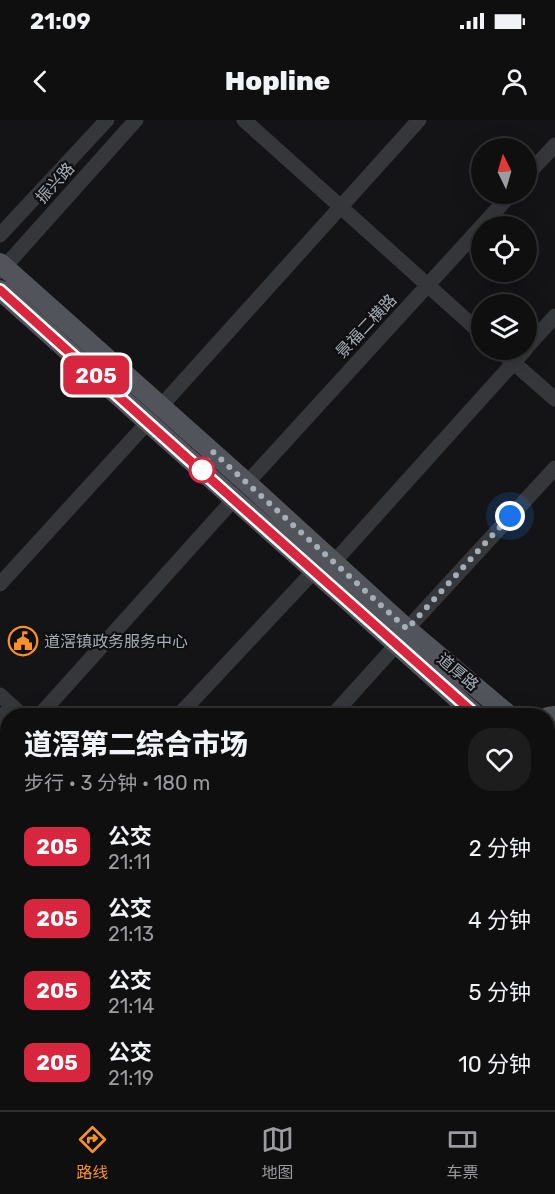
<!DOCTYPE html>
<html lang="zh">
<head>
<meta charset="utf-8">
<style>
	body { margin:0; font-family:Rubik,"Noto Sans SC",sans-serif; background:#1d1d1e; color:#f1f3f6; height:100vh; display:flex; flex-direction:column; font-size:22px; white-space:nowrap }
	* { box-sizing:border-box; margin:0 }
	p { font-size:20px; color:#9b9c9f }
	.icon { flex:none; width:33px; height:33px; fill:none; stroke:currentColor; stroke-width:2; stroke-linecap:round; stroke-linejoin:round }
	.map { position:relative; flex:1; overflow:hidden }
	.sheet { position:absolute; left:0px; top:588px; width:555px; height:402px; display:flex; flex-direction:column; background:#0f0f10; border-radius:24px 24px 0 0; box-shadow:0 6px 24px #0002,0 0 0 2px #2f2f30 }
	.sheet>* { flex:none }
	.badge { padding:0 12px; border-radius:9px; font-size:21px; line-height:39px }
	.needle { width:39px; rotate:355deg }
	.buttons { position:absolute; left:471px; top:18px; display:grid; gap:12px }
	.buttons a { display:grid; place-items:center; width:66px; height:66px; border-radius:50%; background:#0f0f10; box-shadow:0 6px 24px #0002,0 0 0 2px #2f2f30; font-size:30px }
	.you { position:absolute; width:30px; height:30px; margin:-15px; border:4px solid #fff; border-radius:50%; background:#1a73e8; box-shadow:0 0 0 9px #1a73e833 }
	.map>.badge { position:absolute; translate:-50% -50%; box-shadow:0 0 0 3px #fff }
	.round { display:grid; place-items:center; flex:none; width:63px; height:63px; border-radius:24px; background:#1d1d1e }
	.summary { display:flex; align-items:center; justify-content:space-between; height:102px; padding:0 24px }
	h1 { font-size:28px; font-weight:800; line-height:45px }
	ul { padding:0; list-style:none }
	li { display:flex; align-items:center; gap:18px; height:72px; padding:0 24px }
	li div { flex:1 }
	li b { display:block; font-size:22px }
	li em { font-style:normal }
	li .badge { min-width:66px; font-weight:700; text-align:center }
	.status { display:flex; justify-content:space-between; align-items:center; height:42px; padding:0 30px; background:#0f0f10; direction:ltr }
	.status svg { height:16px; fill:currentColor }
	header { display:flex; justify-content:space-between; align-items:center; height:78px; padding:0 24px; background:#0f0f10; font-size:27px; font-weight:800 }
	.tab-bar { display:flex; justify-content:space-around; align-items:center; height:84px; border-top:2px solid #2f2f30; background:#0f0f10; font-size:16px; color:#9b9c9f }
	.tab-bar a { display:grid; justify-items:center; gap:3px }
	.tab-bar .selected { color:#fa9128 }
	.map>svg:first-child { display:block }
	.grass { fill:#1c241c }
	.park { fill:url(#park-crowns) }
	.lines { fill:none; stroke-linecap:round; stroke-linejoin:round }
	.minor { stroke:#35373b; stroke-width:15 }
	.major { stroke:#51545a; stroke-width:20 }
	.line-casing { stroke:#fff; stroke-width:14 }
	.line { stroke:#d7263d; stroke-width:9 }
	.walk { stroke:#a5aeb7; stroke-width:6; stroke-dasharray:0 10.8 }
	.stop-dot { fill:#fff; stroke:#d7263d; stroke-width:3 }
	.labels { text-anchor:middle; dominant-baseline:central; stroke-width:4.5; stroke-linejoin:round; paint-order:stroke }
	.street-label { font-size:16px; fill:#a5aeb7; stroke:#0f0f11 }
	.poi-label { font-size:16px; fill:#a5aeb7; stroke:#0f0f11; text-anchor:start }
</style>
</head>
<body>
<div class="status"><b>21:09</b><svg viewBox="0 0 49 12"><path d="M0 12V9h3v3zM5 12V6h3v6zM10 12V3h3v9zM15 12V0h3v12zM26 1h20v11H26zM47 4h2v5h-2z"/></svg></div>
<header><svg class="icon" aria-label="back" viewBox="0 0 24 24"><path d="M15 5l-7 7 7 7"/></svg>Hopline<svg class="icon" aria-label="person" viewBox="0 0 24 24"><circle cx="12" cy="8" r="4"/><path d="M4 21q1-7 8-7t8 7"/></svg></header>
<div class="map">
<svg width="555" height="990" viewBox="0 0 555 990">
	<defs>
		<pattern id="park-crowns" width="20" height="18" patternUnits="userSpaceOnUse" patternTransform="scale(1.5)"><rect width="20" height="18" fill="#1c241c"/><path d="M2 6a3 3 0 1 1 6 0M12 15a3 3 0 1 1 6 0" fill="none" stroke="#3a413b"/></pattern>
	</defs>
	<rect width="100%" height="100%" fill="#141416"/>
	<path class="grass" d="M0,638L8,645L7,785L0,793Z"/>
	<path class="park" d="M550,746L555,749V990H452L448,983L548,982V747Z
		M7,963L8,982H361L365,990H0V964Z"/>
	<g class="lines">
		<path class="minor" d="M244,0L482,214
			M526,56L555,25
			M0,115L107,0
			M0,152L136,0
			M526,228L555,196
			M499,230L555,279
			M162,285L419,0
			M247,363L511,74
			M334,442L525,230
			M0,464L148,302
			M407,509L555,348
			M0,575L23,596
			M39,596L234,379
			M178,596L314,451
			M332,596L397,524
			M0,599L12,586
			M548,649L555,640
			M0,956L8,955
			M388,982L392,990
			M416,982L420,990"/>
		<path class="major" d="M0,143L247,363L407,509L510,596
			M0,170L234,379L477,596
			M548,597L555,596
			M548,627L555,634
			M548,662L555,669
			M548,730H555"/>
	</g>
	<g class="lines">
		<g class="line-casing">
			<path id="line" d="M0,170L234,380L477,596"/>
		</g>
		<use href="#line" class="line"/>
		<path class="walk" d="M202,350L213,332L407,509L510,396"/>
	</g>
	<defs>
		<g id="civic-ring" transform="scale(1.5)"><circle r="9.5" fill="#0f0f11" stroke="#fa9128" stroke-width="1.5"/><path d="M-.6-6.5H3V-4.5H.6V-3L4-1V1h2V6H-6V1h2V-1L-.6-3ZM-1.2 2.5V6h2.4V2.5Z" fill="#fa9128"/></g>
	</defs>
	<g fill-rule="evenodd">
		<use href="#civic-ring" x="23" y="521"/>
	</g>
	<circle class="stop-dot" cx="202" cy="350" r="12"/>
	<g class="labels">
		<g class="street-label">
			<text transform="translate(55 63) rotate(-48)">振兴路</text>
			<text transform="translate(366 206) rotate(-47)">景福二横路</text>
			<text transform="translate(458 552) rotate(40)">道厚路</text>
		</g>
		<g class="poi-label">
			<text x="44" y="521">道滘镇政务服务中心</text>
		</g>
	</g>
</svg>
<div class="buttons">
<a><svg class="needle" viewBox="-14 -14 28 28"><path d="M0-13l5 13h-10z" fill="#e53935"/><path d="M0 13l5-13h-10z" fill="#9b9c9f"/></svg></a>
<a><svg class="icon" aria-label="locate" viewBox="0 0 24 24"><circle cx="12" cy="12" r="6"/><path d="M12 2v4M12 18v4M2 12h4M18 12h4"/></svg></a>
<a><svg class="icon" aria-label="layers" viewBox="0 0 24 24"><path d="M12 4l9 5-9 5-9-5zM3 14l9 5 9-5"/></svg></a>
</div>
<div class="you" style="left:510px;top:396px"></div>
<b class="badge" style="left:96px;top:255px;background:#d7263d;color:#fff">205</b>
<section class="sheet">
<div class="summary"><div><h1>道滘第二综合市场</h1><p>步行 · 3 分钟 · 180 m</p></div><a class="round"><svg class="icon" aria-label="heart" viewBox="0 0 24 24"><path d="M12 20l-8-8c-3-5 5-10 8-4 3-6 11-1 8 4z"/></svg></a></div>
<ul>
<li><span class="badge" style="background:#d7263d;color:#fff">205</span><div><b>公交</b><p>21:11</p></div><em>2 分钟</em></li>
<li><span class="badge" style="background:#d7263d;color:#fff">205</span><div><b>公交</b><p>21:13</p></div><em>4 分钟</em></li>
<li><span class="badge" style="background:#d7263d;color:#fff">205</span><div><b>公交</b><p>21:14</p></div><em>5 分钟</em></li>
<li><span class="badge" style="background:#d7263d;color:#fff">205</span><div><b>公交</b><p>21:19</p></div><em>10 分钟</em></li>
</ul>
</section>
</div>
<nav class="tab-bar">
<a class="selected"><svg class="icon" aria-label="directions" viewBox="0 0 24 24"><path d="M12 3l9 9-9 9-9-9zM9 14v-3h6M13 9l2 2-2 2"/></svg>路线</a>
<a><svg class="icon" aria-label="map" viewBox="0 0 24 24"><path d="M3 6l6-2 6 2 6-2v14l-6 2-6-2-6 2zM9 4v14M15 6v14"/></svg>地图</a>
<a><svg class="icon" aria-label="tickets" viewBox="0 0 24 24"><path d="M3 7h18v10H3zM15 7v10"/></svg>车票</a>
</nav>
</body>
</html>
